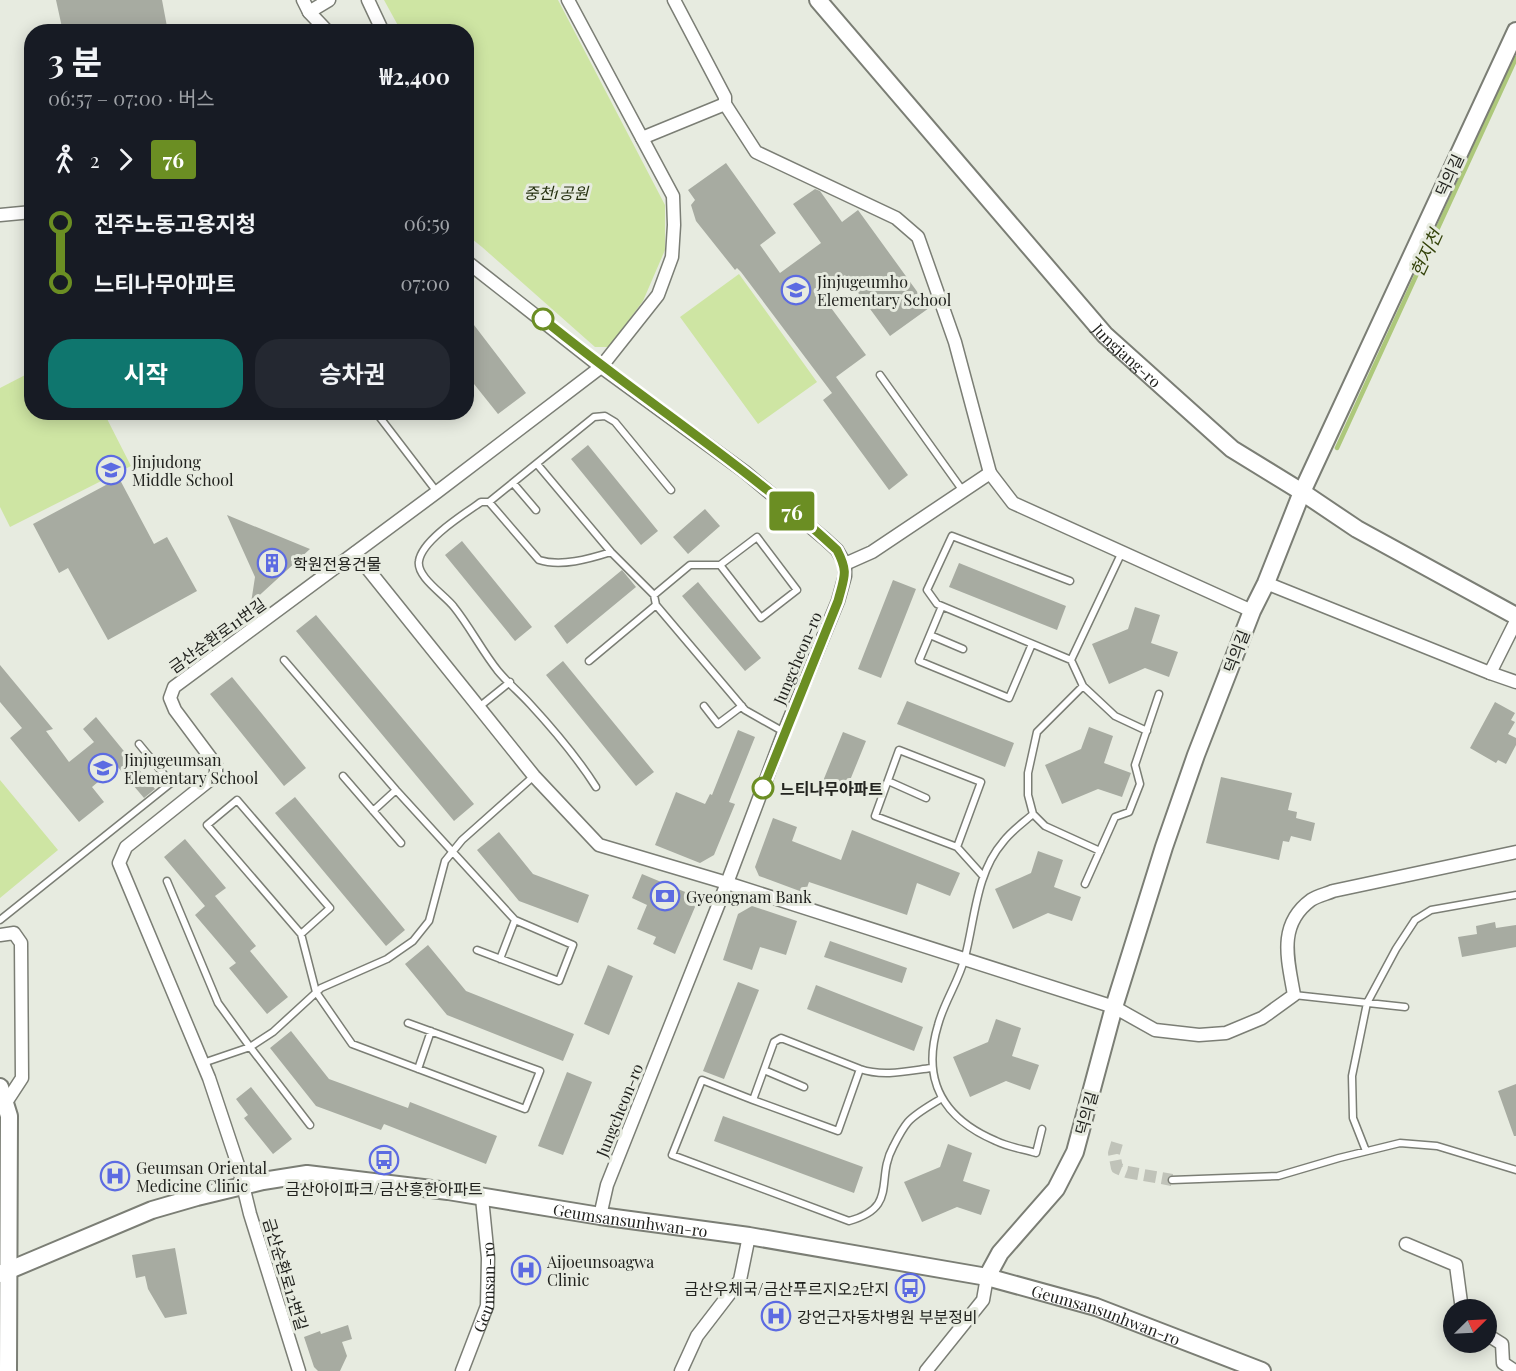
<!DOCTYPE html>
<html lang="ko">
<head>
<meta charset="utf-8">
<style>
	body { margin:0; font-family:"Playfair Display","Noto Sans KR",serif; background:#242831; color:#f1f3f6; height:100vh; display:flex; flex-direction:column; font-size:22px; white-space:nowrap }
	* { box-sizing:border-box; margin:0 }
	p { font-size:20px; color:#9ea1a6 }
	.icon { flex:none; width:33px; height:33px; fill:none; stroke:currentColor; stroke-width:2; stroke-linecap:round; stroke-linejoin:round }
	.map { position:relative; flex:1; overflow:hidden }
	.drawer { position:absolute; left:24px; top:24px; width:450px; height:396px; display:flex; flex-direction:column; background:#171b24; border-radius:24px; box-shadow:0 3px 15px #0003 }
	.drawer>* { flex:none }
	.badge { padding:0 12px; border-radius:4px; font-size:21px; line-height:39px }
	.needle { width:39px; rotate:66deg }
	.buttons { position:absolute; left:1443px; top:1299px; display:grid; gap:12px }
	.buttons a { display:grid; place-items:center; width:54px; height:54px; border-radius:50%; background:#171b24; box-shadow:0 3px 15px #0003; font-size:30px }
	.map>.badge { position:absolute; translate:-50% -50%; box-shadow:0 0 0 3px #fff }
	.legs { display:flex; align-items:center; gap:9px; height:66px; padding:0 24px; font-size:20px }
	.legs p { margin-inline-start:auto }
	.head { display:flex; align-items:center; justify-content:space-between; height:102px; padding:0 24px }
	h1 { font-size:33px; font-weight:700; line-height:45px }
	.button { display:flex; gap:12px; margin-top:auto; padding:12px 24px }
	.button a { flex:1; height:69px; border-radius:24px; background:#0f766e; color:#fff; font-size:24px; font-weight:700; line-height:69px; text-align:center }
	.button a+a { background:#242831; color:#f1f3f6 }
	ul { padding:0 24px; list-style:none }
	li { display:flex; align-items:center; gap:21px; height:60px; font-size:22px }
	li i { display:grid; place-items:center; width:9px; height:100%; margin:0 8px; background:currentColor }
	li i::after { content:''; width:15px; height:15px; margin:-8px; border:4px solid; border-radius:50%; background:#171b24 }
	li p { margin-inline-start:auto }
	li:first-child i { background:linear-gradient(#0000 50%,currentColor 0) }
	li:last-child i { background:linear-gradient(currentColor 50%,#0000 0) }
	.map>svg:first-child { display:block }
	.green { fill:#cee5a3 }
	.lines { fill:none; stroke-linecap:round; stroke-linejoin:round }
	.stream { stroke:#adc87b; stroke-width:4.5 }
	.building { fill:#a7aba1 }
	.street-tunnel { stroke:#c0c3b9; stroke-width:12; stroke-dasharray:12 6; stroke-linecap:butt }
	.lane-casing { stroke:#7b7e75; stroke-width:9 }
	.street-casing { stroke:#7b7e75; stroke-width:15 }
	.secondary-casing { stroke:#7b7e75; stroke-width:20 }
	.lane { stroke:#fff; stroke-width:6 }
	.street { stroke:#fff; stroke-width:12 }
	.secondary { stroke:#fff; stroke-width:16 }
	.line-1-casing { stroke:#fff; stroke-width:14 }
	.line-1 { stroke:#6b8e23; stroke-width:9 }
	.stop-1-dot { fill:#fff; stroke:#6b8e23; stroke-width:3 }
	.labels { text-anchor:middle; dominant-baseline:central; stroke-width:6; stroke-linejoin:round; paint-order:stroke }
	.street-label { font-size:16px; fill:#22231f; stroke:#e7ebe0 }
	.park-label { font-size:16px; font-style:italic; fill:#25300f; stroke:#e7ebe0 }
	.poi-label { font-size:16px; fill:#22231f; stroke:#e7ebe0; text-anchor:start }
	.stop-label { font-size:16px; font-weight:bold; fill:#22231f; stroke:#e7ebe0; text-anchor:start }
	.water-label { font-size:18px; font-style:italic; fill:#334209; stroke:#e7ebe0 }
</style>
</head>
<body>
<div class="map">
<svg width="1516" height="1371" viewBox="0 0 1516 1371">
	<rect width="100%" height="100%" fill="#e7ebe0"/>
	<path class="green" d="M384,0H558L665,205V250L643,301L609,347H595L482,247L467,235L466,32L401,31Z
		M739,274L817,382L758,424L680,317Z
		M31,372L32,412L104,413L131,466L10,527L0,507V388Z
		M0,780L58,850L0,898Z"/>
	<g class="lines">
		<path class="stream" d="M1337,448L1516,58"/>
	</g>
	<path class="building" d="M56,0H162L168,32H63Z
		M726,163L776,233L760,245L780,273L821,243L793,204L815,189L820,191L842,222L858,210L929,308L890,336L845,275L820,293L866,355L836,377L908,475L889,490L823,400L832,393L741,272L737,268L735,270L696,221L691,205L695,200L688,190Z
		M474,325L526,393L498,414L466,374V331Z
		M588,445L658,531L641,545L571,459Z
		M119,478L154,544L167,537L197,591L108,640L68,568L59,573L33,524Z
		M705,509L720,526L688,554L673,537Z
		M227,515L310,549L251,603L255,577Z
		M462,541L532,627L515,641L445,555Z
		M959,563L1066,606L1057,630L949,587Z
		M622,570L636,587L567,644L554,626Z
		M893,580L916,589L881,678L858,669Z
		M698,582L761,658L745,671L682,596Z
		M1135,607L1160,615L1151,643L1178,652L1169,677L1145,668L1109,684L1092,644L1128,629Z
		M316,615L474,804L454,821L296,631Z
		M563,661L654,772L636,786L546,675Z
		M0,665L53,729L46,731L69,762L94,742L83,729L96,717L155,789L144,798L117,766L92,787L104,802L79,822L10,738L22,728L0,702Z
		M232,677L306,768L284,786L210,694Z
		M907,701L1014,743L1005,767L897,724Z
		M1495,702L1515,713L1511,720L1515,722L1508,734L1516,738V745L1506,764L1498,760L1496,763L1470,748Z
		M1089,727L1113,736L1104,763L1131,773L1122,797L1098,789L1062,804L1045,765L1081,749Z
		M738,730L755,737L729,802L735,804L714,855L700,863L655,845L676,792L705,804L710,794L712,795Z
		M843,732L866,741L844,795L821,786Z
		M1221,777L1292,793L1288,810L1297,812L1296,818L1315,823L1311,841L1291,836L1289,842L1283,841L1279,860L1206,843Z
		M295,797L405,930L386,946L275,813Z
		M773,818L797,827L792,841L841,860L852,830L960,873L950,896L917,883L907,915L809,882L805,893L759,876L755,867Z
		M499,832L533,874L589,895L578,923L519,901L477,850Z
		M185,839L226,888L215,896L256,946L250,951L288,997L267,1014L229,968L236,963L195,915L205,906L164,857Z
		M1038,851L1063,860L1054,887L1081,897L1072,921L1048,913L1013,929L995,889L1031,873Z
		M642,874L690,894L695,907L675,954L653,944L656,937L637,929L647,905L632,898Z
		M752,906L797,921L786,955L760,947L752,970L723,960L738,914Z
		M1495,922L1496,928L1516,925V947L1462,957L1458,937L1477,934L1476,926Z
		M830,941L907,968L902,983L824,957Z
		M428,945L466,991L574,1034L563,1061L447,1015L405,964Z
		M608,965L633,976L609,1035L584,1024Z
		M738,982L759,990L724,1079L703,1071Z
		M816,985L923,1027L914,1051L807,1009Z
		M996,1019L1021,1028L1012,1056L1039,1065L1030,1090L1006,1081L970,1097L953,1057L988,1042Z
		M291,1031L329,1079L408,1108L410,1102L497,1136L486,1164L384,1124L381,1130L316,1106L270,1048Z
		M567,1072L592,1082L563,1155L538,1146Z
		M1516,1084V1136H1514L1498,1091Z
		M251,1087L292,1139L273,1154L244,1118L248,1115L236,1099Z
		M723,1116L863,1167L854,1193L714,1141Z
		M948,1144L972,1153L963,1181L990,1190L981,1215L957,1207L922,1222L904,1182L940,1167Z
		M175,1248L187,1314L165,1318L148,1289L145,1276L136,1278L132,1255Z
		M348,1325L352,1339L342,1342L347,1356L340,1371H318L314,1367L304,1337L320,1331L321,1334Z"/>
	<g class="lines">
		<path class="street-tunnel" d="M1117,1143L1114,1153L1117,1168L1127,1172L1172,1180"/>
		<g class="lane-casing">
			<path id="lane" d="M880,375L963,491
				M378,415L437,492
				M537,464L611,552L654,595L656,605L745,710L784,732
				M513,483L536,510
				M489,502L539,560C561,567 589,559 611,552
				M1070,581L952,536L927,590L937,604L1071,660
				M654,595L690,565H720L757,537L797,590L761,618L720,565
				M942,606L919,661L1009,698L1032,644
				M930,635L963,649
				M284,660L396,790L515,920L573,945L559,981L477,950
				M589,661L656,605
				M1083,686L1115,716L1147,731
				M704,706L718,724L742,706
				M479,707L510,682
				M343,776L401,843
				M888,781L926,798
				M596,787C577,757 554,730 530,704C520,693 508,683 498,671C482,651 470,627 454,607C445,595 416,577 419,561C422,540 464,514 481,502H489L594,417L605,416L615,422L671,490
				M373,811L396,790
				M1033,814L1045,826L1100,851
				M957,847L981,782L899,750L875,816L957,847L983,876
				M167,881L218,1003L250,1047L310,1125
				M1085,884L1115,817L1129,812L1140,784L1135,765L1159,694
				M0,920L171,783L139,744
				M301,934L330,908L237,800L207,825L301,934L316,992L352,1044L525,1109L540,1071L408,1023
				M500,959L515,920
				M1294,995L1405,1007
				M203,1063L250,1047L273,1032L321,988L387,959L413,941L429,921L445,861L462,840L534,776
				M418,1069L431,1031
				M860,1069L838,1131L753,1100L774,1042L781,1038L860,1069C883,1077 908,1071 931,1068
				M764,1070L804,1087
				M753,1100L702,1080L672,1155L849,1221C899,1207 875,1180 893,1147C897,1139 902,1129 908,1122C916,1113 931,1105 942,1098
				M1042,1129L1036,1153C1023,1149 1008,1147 996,1141C944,1119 921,1081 938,1025C944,1002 959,981 965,957C975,919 976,873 1003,842C1011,831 1023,823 1033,814L1028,795V773L1037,732L1083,686L1071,660L1122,552
				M1366,1151L1353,1118L1352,1076L1367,1003L1396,949L1415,920L1431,910L1516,895
				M1172,1180L1278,1176L1339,1158L1400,1143L1437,1146L1516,1170"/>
		</g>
		<g class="street-casing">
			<g id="street">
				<path d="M303,0L309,12L328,32"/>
				<path d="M368,0L383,32"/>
				<path d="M674,0L725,97V104L756,152L896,218L918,237L955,342L990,473"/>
				<path d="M309,12L329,0"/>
				<path d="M642,138L725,104"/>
				<path d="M0,215L32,212"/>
				<path d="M466,261L601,367L745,472L825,539L837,550L845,564V576L838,601L784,732L727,883L607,1185L600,1216"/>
				<path d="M355,553L534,776L599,845L727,883L1114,1007L1155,1030L1199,1035L1226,1033L1262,1018L1294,995C1288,960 1277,925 1311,900C1317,896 1326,894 1333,891L1516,852"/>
				<path d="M845,564L872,552L990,473L1013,503L1252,611"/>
				<path d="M1266,583L1490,673L1516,682"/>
				<path d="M1490,673L1516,621"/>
				<path d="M0,935L14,933L21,943L22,1078L5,1104"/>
				<path d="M1406,1244L1456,1265L1462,1310"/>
				<path d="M1486,1334L1502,1344L1503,1363L1515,1371"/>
				<path d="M299,1371L250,1214L238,1165L209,1078L119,863L126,847L216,775V765L175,710L170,698L174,687L437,492L601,367L658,295L672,257L674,225L673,196L568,0"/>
				<path id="s1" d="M462,1371L487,1306L488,1258L482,1198"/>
				<path d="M681,1371L697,1336L740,1280L749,1236"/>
				<path d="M926,1371L983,1300L987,1277"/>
			</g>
		</g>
		<g class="secondary-casing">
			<g id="secondary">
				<path id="s2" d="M818,0L1105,335L1232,449L1302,492L1357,529L1516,616"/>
				<path d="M0,1087L9,1116L8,1371"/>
				<path id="s3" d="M0,1274L152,1210L197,1197L263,1181L307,1174L448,1191L600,1216L749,1236L987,1277L1096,1307L1262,1371"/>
				<path d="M987,1277L1000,1253L1056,1189L1075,1152L1114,1007L1164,847L1196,755L1252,611L1266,583L1302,492L1516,31"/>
			</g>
		</g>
		<use href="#lane" class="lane"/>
		<use href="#street" class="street"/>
		<use href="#secondary" class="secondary"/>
	</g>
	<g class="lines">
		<g class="line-1-casing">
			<path id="line-1" d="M543,319C639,398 746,465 837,550C849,573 844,577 838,601L763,788"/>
		</g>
		<use href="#line-1" class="line-1"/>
	</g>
	<defs>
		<g id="school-ring" transform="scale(1.5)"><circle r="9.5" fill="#e7ebe0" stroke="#5c6be2" stroke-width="1.5"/><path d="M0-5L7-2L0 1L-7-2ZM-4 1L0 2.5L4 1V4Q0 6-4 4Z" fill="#5c6be2"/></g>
		<g id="building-ring" transform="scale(1.5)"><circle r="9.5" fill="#e7ebe0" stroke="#5c6be2" stroke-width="1.5"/><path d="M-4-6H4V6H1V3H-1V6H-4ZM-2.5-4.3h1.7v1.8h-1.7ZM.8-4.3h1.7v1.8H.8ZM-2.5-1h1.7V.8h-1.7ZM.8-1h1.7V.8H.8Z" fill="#5c6be2"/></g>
		<g id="bank-ring" transform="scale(1.5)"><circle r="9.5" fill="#e7ebe0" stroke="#5c6be2" stroke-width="1.5"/><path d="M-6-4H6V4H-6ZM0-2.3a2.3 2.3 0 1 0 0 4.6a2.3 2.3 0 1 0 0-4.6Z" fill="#5c6be2"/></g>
		<g id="bus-ring" transform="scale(1.5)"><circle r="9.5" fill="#e7ebe0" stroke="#5c6be2" stroke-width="1.5"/><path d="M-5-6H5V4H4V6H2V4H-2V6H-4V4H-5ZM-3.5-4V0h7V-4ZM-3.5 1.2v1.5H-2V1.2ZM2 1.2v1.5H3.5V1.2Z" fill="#5c6be2"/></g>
		<g id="hospital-ring" transform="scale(1.5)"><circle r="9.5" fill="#e7ebe0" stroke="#5c6be2" stroke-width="1.5"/><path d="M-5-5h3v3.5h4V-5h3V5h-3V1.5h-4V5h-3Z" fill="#5c6be2"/></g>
	</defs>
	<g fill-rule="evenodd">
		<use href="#school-ring" x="796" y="290"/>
		<use href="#school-ring" x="111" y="470"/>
		<use href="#building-ring" x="272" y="563"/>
		<use href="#school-ring" x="103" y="768"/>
		<use href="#bank-ring" x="665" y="896"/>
		<use href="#bus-ring" x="384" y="1160"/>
		<use href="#hospital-ring" x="115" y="1176"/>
		<use href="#hospital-ring" x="526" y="1270"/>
		<use href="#bus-ring" x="910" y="1288"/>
		<use href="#hospital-ring" x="776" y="1316"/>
	</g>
	<g class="stop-1-dot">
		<circle cx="543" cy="319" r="10"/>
		<circle cx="763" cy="788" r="10"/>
	</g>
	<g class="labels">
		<g class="street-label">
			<text transform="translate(1449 175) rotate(-65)">덕의길</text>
			<text stroke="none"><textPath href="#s2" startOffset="471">Jungjang-ro</textPath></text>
			<text transform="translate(217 635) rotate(-36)">금산순환로11번길</text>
			<text transform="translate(1236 651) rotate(-69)">덕의길</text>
			<text transform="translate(797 658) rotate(-67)">Jungcheon-ro</text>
			<text transform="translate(619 1110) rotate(-68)">Jungcheon-ro</text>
			<text transform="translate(1086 1113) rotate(-75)">덕의길</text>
			<text stroke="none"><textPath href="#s3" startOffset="651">Geumsansunhwan-ro</textPath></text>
			<text transform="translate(286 1274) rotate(73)">금산순환로12번길</text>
			<text stroke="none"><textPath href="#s1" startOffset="88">Geumsan-ro</textPath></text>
			<text stroke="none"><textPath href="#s3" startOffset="1137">Geumsansunhwan-ro</textPath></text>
		</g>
		<g class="park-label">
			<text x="556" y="192">중천1공원</text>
		</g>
		<g class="poi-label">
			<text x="817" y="281">Jinjugeumho<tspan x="817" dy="18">Elementary School</tspan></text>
			<text x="132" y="461">Jinjudong<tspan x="132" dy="18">Middle School</tspan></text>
			<text x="293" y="563">학원전용건물</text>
			<text x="124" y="759">Jinjugeumsan<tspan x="124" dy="18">Elementary School</tspan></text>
			<text x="686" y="896">Gyeongnam Bank</text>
			<text x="136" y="1167">Geumsan Oriental<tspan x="136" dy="18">Medicine Clinic</tspan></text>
			<text x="384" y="1188" text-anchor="middle">금산아이파크/금산흥한아파트</text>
			<text x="547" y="1261">Aijoeunsoagwa<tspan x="547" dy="18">Clinic</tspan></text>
			<text x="889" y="1288" text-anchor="end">금산우체국/금산푸르지오2단지</text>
			<text x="797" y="1316">강언근자동차병원 부분정비</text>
		</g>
		<g class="stop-label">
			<text x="780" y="788">느티나무아파트</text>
		</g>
		<g class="water-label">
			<text transform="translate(1426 253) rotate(-65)">현지천</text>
		</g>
	</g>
</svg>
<div class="buttons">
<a><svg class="needle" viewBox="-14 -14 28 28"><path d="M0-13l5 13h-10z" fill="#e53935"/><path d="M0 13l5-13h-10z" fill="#9ea1a6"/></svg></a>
</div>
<b class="badge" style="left:792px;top:511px;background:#6b8e23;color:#fff">76</b>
<section class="drawer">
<div class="head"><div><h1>3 분</h1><p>06:57 – 07:00 · 버스</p></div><b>₩2,400</b></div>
<div class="legs"><svg class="icon" aria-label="walk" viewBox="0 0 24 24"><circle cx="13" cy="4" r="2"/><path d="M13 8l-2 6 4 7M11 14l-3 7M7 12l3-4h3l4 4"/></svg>2<svg class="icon" aria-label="forward" viewBox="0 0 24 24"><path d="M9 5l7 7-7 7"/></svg><b class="badge" style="background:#6b8e23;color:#fff">76</b></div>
<ul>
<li><i style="color:#6b8e23"></i><b>진주노동고용지청</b><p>06:59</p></li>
<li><i style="color:#6b8e23"></i><b>느티나무아파트</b><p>07:00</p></li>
</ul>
<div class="button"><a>시작</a><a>승차권</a></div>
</section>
</div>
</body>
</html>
